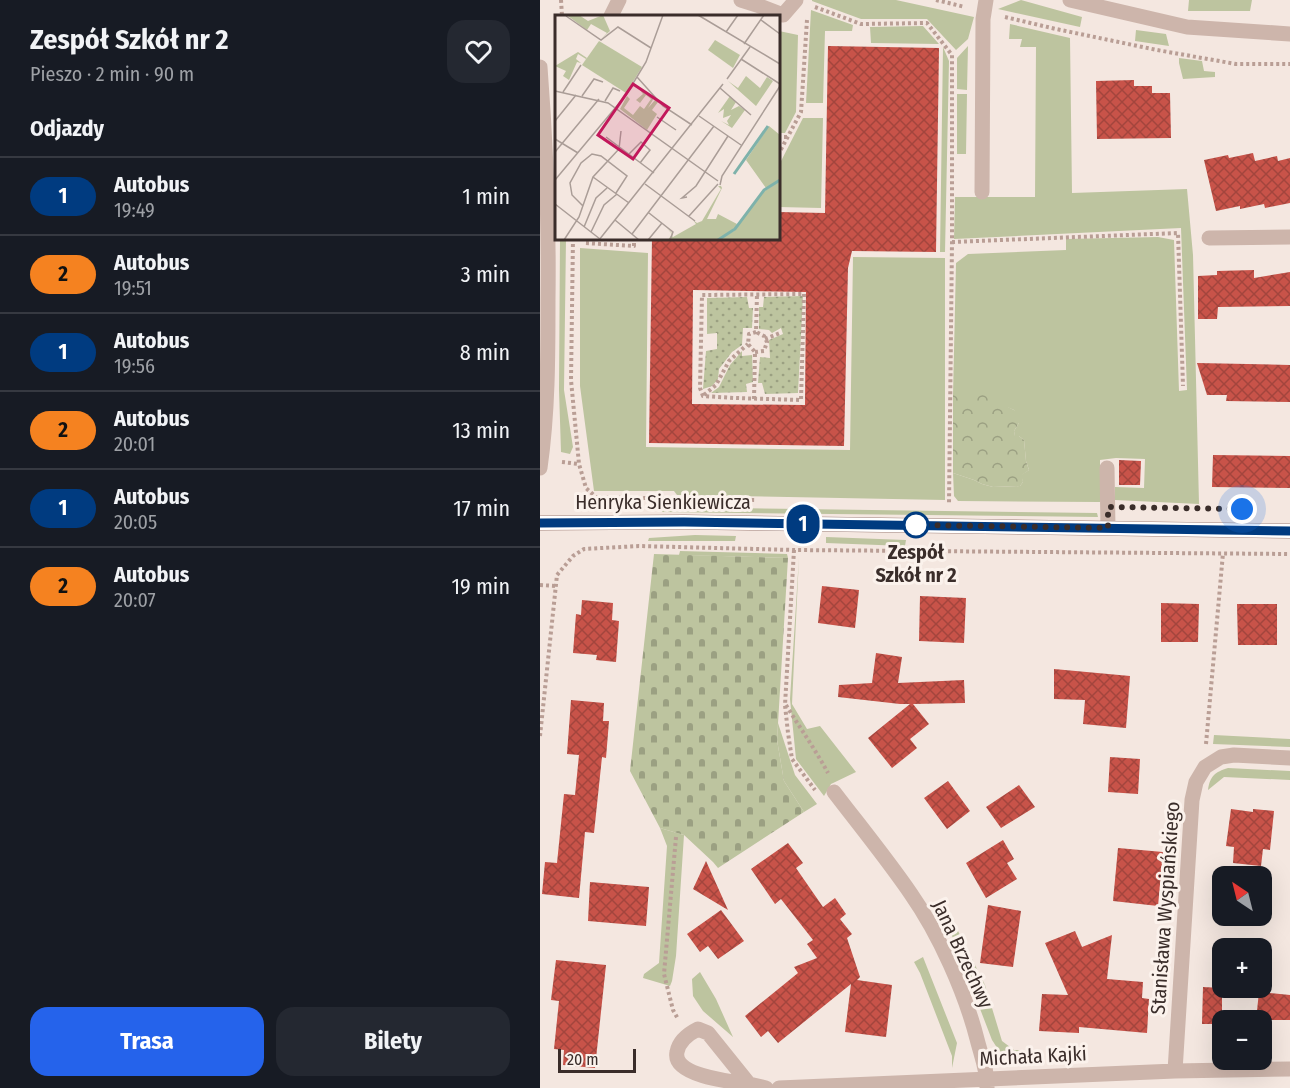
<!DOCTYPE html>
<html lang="pl">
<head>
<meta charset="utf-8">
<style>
	body { margin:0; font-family:"Fira Sans Condensed",sans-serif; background:#242831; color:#f1f3f6; height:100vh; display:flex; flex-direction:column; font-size:22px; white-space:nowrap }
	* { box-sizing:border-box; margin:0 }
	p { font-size:20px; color:#9ea1a6 }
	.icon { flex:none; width:33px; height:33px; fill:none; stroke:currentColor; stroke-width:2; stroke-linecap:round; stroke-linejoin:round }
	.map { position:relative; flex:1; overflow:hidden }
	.sheet { display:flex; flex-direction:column; background:#171b24; width:540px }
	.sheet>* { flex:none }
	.badge { padding:0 12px; border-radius:20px; font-size:21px; line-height:39px }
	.needle { width:39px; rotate:325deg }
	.fabs { position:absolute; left:672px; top:866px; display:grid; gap:12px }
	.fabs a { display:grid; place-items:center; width:60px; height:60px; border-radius:12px; background:#171b24; box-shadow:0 6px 24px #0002; font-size:30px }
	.scale { position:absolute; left:18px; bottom:15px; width:78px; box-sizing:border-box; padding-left:6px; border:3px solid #3a2d2a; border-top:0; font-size:16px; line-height:21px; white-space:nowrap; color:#3a2d2a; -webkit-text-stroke:4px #fbf2ec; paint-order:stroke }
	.you { position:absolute; width:30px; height:30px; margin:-15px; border:4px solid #fff; border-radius:50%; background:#1a73e8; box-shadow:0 0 0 9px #1a73e833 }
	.map>.badge { position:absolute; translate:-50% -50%; box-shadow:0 0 0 3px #fff }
	h2 { padding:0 30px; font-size:22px; line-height:54px }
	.round { display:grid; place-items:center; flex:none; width:63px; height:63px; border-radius:18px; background:#242831 }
	.head { display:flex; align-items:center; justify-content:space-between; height:102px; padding:0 30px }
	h1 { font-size:28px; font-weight:700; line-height:45px }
	.action { display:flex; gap:12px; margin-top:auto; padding:12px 30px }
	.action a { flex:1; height:69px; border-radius:18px; background:#2563eb; color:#fff; font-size:24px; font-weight:700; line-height:69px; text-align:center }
	.action a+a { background:#242831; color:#f1f3f6 }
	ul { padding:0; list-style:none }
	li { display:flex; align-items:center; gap:18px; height:78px; padding:0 30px; border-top:2px solid #363941 }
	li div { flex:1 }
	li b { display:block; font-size:22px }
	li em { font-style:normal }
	li .badge { min-width:66px; font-weight:700; text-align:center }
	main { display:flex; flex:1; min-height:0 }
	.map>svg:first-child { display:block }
	.grass { fill:#bdc49f }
	.forest { fill:url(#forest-crowns) }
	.cemetery { fill:url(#cemetery-stones) }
	.garden { fill:url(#garden-dots) }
	.building { fill:url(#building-cross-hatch); fill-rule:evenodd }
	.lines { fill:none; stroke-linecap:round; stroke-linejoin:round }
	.path { stroke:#b99e95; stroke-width:4; stroke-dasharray:3 3; stroke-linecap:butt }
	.lane { stroke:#cdb5ab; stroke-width:15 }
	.street { stroke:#cdb5ab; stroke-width:15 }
	.secondary { stroke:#a1837c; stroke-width:15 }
	.line-casing { stroke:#fff; stroke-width:14 }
	.line { stroke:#003b80; stroke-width:9 }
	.walk { stroke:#3a2d2a; stroke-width:6; stroke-dasharray:0 10.8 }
	.stop-dot { fill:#fff; stroke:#003b80; stroke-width:3 }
	.labels { text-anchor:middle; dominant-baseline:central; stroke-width:6; stroke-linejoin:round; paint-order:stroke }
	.street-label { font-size:20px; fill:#3a2d2a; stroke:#fbf2ec }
	.stop-label { font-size:20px; font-weight:bold; fill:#3a2d2a; stroke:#fbf2ec }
	.inset-river { fill:none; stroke:#7eb2ab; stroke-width:3 }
	.inset-road { fill:none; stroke:#aa9d97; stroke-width:1.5 }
	.view { fill:#c2185b; fill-opacity:0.15; stroke:#c2185b; stroke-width:3 }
	.inset-edge { fill:none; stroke:#3a2d2a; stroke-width:3 }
</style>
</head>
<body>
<main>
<section class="sheet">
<div class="head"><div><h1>Zespół Szkół nr 2</h1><p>Pieszo · 2 min · 90 m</p></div><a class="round"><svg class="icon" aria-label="heart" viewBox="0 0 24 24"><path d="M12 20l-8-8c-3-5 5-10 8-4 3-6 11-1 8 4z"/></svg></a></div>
<h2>Odjazdy</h2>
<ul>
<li><span class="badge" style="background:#003b80;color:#fff">1</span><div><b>Autobus</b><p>19:49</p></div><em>1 min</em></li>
<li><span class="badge" style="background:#f58220;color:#111">2</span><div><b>Autobus</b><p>19:51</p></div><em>3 min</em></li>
<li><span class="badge" style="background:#003b80;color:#fff">1</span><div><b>Autobus</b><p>19:56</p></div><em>8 min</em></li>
<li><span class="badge" style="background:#f58220;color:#111">2</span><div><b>Autobus</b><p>20:01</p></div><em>13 min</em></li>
<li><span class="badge" style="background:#003b80;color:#fff">1</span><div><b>Autobus</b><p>20:05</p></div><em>17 min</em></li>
<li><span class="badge" style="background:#f58220;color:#111">2</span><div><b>Autobus</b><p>20:07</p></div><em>19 min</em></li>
</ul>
<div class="action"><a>Trasa</a><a>Bilety</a></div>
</section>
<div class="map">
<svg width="750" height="1088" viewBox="0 0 750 1088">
	<defs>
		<pattern id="forest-crowns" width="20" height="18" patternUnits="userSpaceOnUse" patternTransform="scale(1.5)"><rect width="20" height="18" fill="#bdc49f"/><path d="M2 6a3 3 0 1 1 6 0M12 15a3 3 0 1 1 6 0" fill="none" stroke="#9ba082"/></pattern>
		<pattern id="cemetery-stones" width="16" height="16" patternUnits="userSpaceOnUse" patternTransform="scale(1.5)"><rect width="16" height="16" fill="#bdc49f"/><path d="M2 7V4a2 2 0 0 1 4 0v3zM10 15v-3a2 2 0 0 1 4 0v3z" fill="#9ba082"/></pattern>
		<pattern id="garden-dots" width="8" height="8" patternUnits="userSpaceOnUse" patternTransform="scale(1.5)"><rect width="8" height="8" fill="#bdc49f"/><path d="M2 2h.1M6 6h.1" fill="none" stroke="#9ba082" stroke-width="1.8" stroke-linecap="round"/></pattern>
		<pattern id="building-cross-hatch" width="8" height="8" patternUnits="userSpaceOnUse" patternTransform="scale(1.5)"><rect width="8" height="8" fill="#c85349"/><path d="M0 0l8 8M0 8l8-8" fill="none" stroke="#a3453d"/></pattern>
	</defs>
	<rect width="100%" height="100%" fill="#f4e7e0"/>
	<path class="grass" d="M272,0H356L434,17L428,39L416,50L387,19H321L272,1Z
		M481,0L542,17L540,27L458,9Z
		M649,0H712L710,11H648Z
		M271,10L313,25L312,31H285L283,103H266Z
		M470,24L530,38L532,193L647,189L653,255L659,504L575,500V487L604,488L605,459L576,458L560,460V502L418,501L414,496L413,473L434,480L442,484L453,487L480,486L483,482L481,475L489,470L486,461L484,440L479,436L475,437L474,431L479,423L474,410L467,407L413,395L416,263L428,254L526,250V239L618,237L634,240L639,391L647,390L641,228L414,239L415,197H495L496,47H480L482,39H469Z
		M383,26L399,44L331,43L330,27Z
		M596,30L626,34L629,46L595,41Z
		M239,31L258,35L256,112L245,133H239L240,53H239Z
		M428,46L427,90L417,89V58Z
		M403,47L409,61L405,252H400Z
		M639,58L662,61L664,71L675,72V77L643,79L639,63Z
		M417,94H427L426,154H417Z
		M263,118H283L281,208L239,207V165Z
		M20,239H26L24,390L33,447L30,454L21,452L19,390Z
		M40,248L108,253L106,447L310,450L313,257L405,258V500L137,495L134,491H54L40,386Z
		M121,507L557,513L558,517L122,512Z
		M155,535L196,536L195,541H108L109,538Z
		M286,537L366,540L365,546L286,543Z
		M140,551L247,554L248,558L139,555Z
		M259,557L252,704L267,729L280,726L316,772L291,784L284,796L256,759L250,699Z
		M238,723L255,775L277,804L264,812L244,781L237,740Z
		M674,735L750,739V747L673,744Z
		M688,768L750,771V780L684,777L668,790C670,776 675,772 688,768Z
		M120,828L144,835L136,956L132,981L130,986L103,978L104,974L119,963L127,846Z
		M415,925L445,985L462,1041L474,1050H483L482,1061C465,1058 461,1054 452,1040L409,928Z
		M383,957L417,1043L412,1068V1056L380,973L374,962Z
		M160,972L176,999L193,1037L163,1011L153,996L152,979Z"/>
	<path class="forest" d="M462,394L467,401L468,407L474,410L479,416V423L474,431L475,436H479L484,440L486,461L489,470L482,475L483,482L480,486L453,487L442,484L434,480L413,473V395Z"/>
	<path class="cemetery" d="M114,554L248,558L237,740L244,781L264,812L178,868L173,862L144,835L120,828L90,771Z"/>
	<path class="garden" d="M263,296L258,393L225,394L222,383H218L220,357L230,358L229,340L243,334L241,328L232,333L229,330L219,329V307H223L224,297Z
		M207,297L209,308H213L212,328H203L202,345L192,352L179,369L178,379L172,386L163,389L166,351L177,349V333L167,334V298Z
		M202,351V356L212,355L213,382L206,384L207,392L171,393L179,387L190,365Z"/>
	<path class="building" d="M288,46L399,48L396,252L312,251L308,268L304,446L109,443L112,238H238V212L285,213ZM153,290L266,292L265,405L152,404Z
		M594,80V86H612V93H630L631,138L557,139L556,81Z
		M713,153L715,161L737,156L738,161L750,158V203L725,208L724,204L700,209V206L676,211L664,160L688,155L689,158Z
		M714,270V278L750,272V306L678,307L677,319H658V276L677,275V271Z
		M657,363L750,365V402L686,401L687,395H667Z
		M673,455L750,456V488L672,487Z
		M579,460L601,461L600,485H579Z
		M282,586L319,590L315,628L278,623Z
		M380,596L426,598L424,643L379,641Z
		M42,600L73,603L72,620L79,621L76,662L56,660L57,655L33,653L36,614L41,615Z
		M621,603L659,604L658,642H621Z
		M697,604H737V645H698Z
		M336,653L362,657L358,683L424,680L425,703L373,704L389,724L370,739L377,748L352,768L328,738L370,704H360L298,697L299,685L332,683Z
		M514,669L590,676L586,728L543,724L545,700L514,699Z
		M31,700L64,703L63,721H69L66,758L62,757L54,833L45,832L39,898L2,894L5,862L17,863L24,794L35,795L39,755L27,754Z
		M570,757L600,759L598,794L568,792Z
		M408,781L430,811L407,829L384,798Z
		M479,785L495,807L461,828L446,807Z
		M691,809L713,812V809L734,811L730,850L723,849L721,866L693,863L694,847L686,846Z
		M463,840L474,859L467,863L477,879L446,898L426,863Z
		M248,843L263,863L256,868L283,907L295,898L306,914L300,919L312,934L307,938L320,977L317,980L352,985L346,1037L305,1032L311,984L238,1043L228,1031L221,1037L205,1016L258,973L254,967L277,958L267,944L273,940L241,899L235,904L211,869Z
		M578,848L623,852L618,906L573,901Z
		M166,861L188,910L153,889Z
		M50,882L109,887L106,926L48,921Z
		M448,905L481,911L473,967L440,963Z
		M181,910L204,941L178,959L168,946L160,952L147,934Z
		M535,931L542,947L572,935L567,979L603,982L602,998L609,999L607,1033L539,1027V1033L499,1031L502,994L528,995L505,943Z
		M16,960L66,965L55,1068L23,1065L24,1050L14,1049L19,1001L11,1000Z
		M663,987L682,988V1024H662Z
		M719,992L750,995V1020H716Z"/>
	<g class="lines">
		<path class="path" d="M21,0L22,16
			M396,0L425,7
			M275,7L321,24L387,23L412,55V242L409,504
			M465,17L516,29L617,50L696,64H750
			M238,137H248
			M238,155L261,112L267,20
			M33,238L31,380L39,464L46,488L56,497L215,500
			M45,238V243L94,246V238
			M412,242L638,233L643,386
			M264,294L261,400L195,398L163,396L160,388L162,295Z
			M225,339L240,333
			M215,352L224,351L227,342L224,336L216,332
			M164,395L176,385L189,361L208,344
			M214,399L215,352L208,344L209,334L216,332L217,294
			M22,462L39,464
			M254,550L245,705L248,733L252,759L275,790
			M0,585L16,586
			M246,705C260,728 275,749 288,773
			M0,736L17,575L33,556L44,549L99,546L254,550L750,554
			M666,744L683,553
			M136,837L124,974L133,1010L138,1019"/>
		<path class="lane" d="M201,0L217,5L243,15L256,0
			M71,16L79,0
			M442,192L443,19L446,0
			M567,468L568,528"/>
		<path class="street" d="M530,0L647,27L750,34
			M0,67C6,145 9,222 8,300C8,356 8,412 0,468
			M669,238L750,237
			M294,792C320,826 347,859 371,894C399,934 425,992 437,1039C441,1055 448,1072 447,1088
			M635,1071L652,800L656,782L665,767L681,757L694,755L750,758
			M209,1084C193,1082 132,1076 137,1052C139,1041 148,1034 158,1029L168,1033L209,1084L226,1088
			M239,1088L635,1071L750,1069"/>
		<path class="secondary" d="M0,523L144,522L750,531"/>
	</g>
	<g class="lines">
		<g class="line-casing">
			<path id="line" d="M0,523L144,522L750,531"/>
		</g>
		<use href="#line" class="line"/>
		<path class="walk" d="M376,525L568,528V507L702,509"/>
	</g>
	<circle class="stop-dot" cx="376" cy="525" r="12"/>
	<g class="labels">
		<g class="street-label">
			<text x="123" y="502">Henryka Sienkiewicza</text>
			<text transform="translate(625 908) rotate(-86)">Stanisława Wyspiańskiego</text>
			<text transform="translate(423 954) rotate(65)">Jana Brzechwy</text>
			<text transform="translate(493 1056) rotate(-3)">Michała Kajki</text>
		</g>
		<g class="stop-label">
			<text x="376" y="552">Zespół<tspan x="376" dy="23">Szkół nr 2</tspan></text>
		</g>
	</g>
	<g transform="translate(15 15)">
		<rect width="225" height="225" fill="#f4e7e0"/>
		<path d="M24,0L33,6L48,0L55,16L46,24L52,18L36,9L32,15L13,1ZM23,37L32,43L27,50L31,44L23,39L21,44L26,48L22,47L14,65L8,61L11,56L0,51ZM191,61L205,73L212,62L218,66L201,91L173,66L183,73ZM85,75L99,83L93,93L100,85L103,87L97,95L102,99L92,115L65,94L72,81L75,84L69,93L78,100L85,91L89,94L96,84L91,80L85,88L81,85L88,79ZM175,81L181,87L176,95L184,91L190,95L177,113L166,106L174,110L172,106L176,100L168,103L169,94L163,98ZM214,111L225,120V165L211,173L191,145ZM225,166V225H164L179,216L208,177ZM163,171H166L167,173L152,204H161L163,199L182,209L180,213L162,225H113L117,219L111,212L118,219L117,221L118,222L141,209L138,205L142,208L147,206L166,174Z" fill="#bdc49f"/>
		<path d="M160,25L185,40L178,53L153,35Z" fill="#bdc49f"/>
		<path d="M44,26L87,52L71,78L27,50Z" fill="#bdc49f"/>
		<path class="inset-river" d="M179,159L213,111M163,225L180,214L209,175L225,165"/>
		<path class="inset-road" d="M143,0L225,49M11,1L46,25L63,12L96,33M206,5L225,19M171,17L183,0M189,29L209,0M186,44L225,69M82,62L108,91L137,110M172,64L195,32M165,73L196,100M0,76L53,88L163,166M8,77L26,50M27,81L39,64L48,67M50,86L58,73L65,76M144,101L186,130M102,102L121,115M0,106L21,80M51,122L99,158M0,124L23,138M0,137L44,84M73,140L86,127L95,135L85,148M38,162L74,188M0,165L71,80L91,47L108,0M90,169L140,206M165,170L167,161L225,71M132,182L127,183L141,171L173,121M0,189L45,224M28,191L17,180L15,168L26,148L37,139L46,141L72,161L61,178M94,198L118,217L115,225M134,201L163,169M60,205L84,225M29,212L41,183L52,173M36,217L49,190L62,179M77,219L159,111M9,225L24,202L38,162L64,134L66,116M44,225L168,69M93,225L107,208"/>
		<path class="view" d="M78,69L114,93L78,144L43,120Z"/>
		<rect width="225" height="225" class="inset-edge"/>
	</g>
</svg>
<div class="fabs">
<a><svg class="needle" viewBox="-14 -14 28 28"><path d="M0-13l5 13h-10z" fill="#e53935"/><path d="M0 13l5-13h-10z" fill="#9ea1a6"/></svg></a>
<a>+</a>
<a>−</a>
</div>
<div class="scale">20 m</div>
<div class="you" style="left:702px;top:509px"></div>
<b class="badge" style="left:263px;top:524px;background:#003b80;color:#fff">1</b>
</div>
</main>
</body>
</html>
